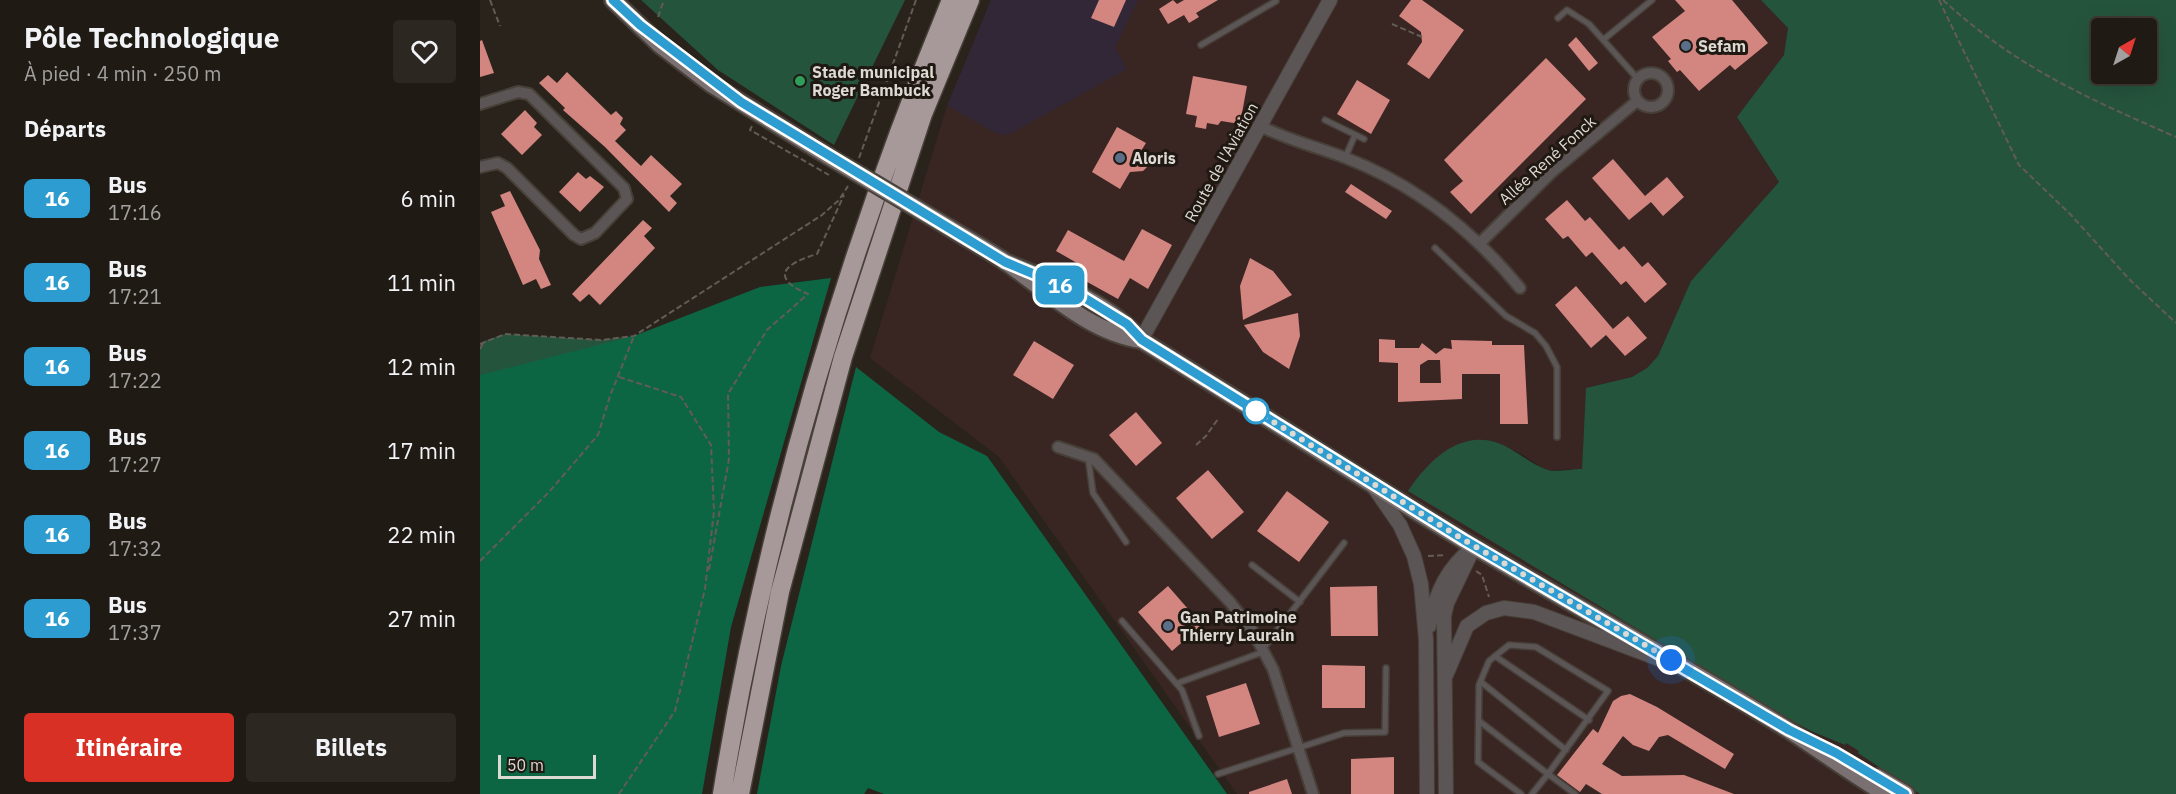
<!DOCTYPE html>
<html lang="fr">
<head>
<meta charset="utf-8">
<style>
	body { margin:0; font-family:"IBM Plex Sans",sans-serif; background:#2d2722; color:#f1f3f6; height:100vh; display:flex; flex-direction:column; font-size:22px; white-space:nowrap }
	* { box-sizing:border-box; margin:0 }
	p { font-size:20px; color:#a2a1a0 }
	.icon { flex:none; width:33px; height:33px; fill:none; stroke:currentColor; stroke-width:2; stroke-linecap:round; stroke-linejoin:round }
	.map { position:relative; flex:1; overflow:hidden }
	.sheet { display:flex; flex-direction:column; background:#201a14; width:480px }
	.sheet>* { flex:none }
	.badge { padding:0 12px; border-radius:9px; font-size:21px; line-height:39px }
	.needle { width:39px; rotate:39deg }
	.controls { position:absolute; left:1611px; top:18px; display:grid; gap:12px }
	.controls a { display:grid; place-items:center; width:66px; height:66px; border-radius:6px; background:#201a14; box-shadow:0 6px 24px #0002,0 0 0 2px #3d3834; font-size:30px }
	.scale { position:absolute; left:18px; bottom:15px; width:98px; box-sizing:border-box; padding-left:6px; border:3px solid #ddd9d3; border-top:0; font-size:16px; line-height:21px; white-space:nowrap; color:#ddd9d3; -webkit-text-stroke:4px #201912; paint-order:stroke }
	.you { position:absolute; width:30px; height:30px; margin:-15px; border:4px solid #fff; border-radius:50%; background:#1a73e8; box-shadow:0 0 0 9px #1a73e833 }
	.map>.badge { position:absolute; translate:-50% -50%; box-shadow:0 0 0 3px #fff }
	h2 { padding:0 24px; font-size:22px; line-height:54px }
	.round { display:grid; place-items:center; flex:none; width:63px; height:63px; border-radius:6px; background:#2d2722 }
	.summary { display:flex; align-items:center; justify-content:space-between; height:102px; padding:0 24px }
	h1 { font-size:28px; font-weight:700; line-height:45px }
	.primary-button { display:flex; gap:12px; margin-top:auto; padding:12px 24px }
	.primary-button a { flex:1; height:69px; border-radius:6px; background:#d93025; color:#fff; font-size:24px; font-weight:700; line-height:69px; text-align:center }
	.primary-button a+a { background:#2d2722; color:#f1f3f6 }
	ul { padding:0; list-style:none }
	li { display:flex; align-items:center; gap:18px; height:84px; padding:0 24px }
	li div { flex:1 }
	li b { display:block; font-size:22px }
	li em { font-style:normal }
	li .badge { min-width:66px; font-weight:700; text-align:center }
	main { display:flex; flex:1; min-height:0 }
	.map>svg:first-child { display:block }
	.commercial { fill:#392623 }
	.industrial { fill:#322736 }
	.green { fill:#25543d; fill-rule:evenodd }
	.forest { fill:#0d6643 }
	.building { fill:#d38580; fill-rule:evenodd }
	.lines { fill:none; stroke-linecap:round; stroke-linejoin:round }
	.service-casing { stroke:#474038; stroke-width:8 }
	.minor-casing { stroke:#474038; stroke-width:14 }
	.tertiary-casing { stroke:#474038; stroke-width:16 }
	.secondary-casing { stroke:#474038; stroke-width:20 }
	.motorway-casing { stroke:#474038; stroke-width:21 }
	.path { stroke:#635c55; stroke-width:2; stroke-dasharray:6 3; stroke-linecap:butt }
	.service { stroke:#5b5556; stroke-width:5 }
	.minor { stroke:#5b5556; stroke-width:10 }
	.tertiary { stroke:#5b5556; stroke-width:14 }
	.secondary { stroke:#7a7071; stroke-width:16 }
	.motorway { stroke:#a7989a; stroke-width:18 }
	.secondary-bridge-casing { stroke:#474038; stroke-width:20; stroke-linecap:butt }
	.secondary-bridge { stroke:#7a7071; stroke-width:16 }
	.line-casing { stroke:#fff; stroke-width:14 }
	.line { stroke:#2c9cd1; stroke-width:9 }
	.walk { stroke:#ddd9d3; stroke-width:6; stroke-dasharray:0 10.8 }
	.service-dot { fill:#5c6f8a; stroke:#201912; stroke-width:2 }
	.leisure-dot { fill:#2e9e5b; stroke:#201912; stroke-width:2 }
	.stop-dot { fill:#fff; stroke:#2c9cd1; stroke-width:3 }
	.labels { text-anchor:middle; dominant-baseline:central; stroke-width:6; stroke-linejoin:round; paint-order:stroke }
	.poi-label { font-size:16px; font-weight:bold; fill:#ddd9d3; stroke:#201912; text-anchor:start }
	.street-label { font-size:16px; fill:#ddd9d3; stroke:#201912 }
</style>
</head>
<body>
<main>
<section class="sheet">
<div class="summary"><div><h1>Pôle Technologique</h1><p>À pied · 4 min · 250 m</p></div><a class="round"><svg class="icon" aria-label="heart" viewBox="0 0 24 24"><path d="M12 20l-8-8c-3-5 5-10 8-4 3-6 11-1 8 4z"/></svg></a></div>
<h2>Départs</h2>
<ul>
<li><span class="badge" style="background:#2c9cd1;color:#fff">16</span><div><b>Bus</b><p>17:16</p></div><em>6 min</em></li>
<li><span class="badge" style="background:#2c9cd1;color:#fff">16</span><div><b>Bus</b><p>17:21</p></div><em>11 min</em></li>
<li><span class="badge" style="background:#2c9cd1;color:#fff">16</span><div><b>Bus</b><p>17:22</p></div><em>12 min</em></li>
<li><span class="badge" style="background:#2c9cd1;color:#fff">16</span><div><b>Bus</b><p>17:27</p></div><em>17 min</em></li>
<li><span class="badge" style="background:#2c9cd1;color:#fff">16</span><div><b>Bus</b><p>17:32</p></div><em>22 min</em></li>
<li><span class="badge" style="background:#2c9cd1;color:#fff">16</span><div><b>Bus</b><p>17:37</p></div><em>27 min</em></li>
</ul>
<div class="primary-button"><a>Itinéraire</a><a>Billets</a></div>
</section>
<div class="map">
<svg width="1696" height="794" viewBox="0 0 1696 794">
	<rect width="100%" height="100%" fill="#2a231b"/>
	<path class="commercial" d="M511,0H1281L1308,28L1304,56L1257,117L1299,182L1211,281L1178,356L1167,368L1152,377L1106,388L1102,469L1066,470L1040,453L1014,442L997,441L1214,662L1331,731L1364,745L1366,743L1380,751L1379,753L1440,794H757L519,457L390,358L467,106Z"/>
	<path class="industrial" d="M511,0H658L635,47L647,69L528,135L518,134L467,106Z"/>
	<path class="green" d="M161,0H425L354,145L238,70Z
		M1281,0H1696V794H1440L1378,753L1379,751L1366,743L1365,745L1331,731L1296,712L928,491C947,463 977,431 1015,442C1034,448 1047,462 1065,469C1074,473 1091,469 1102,469L1106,388L1152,377L1167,368L1178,356L1211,281L1299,182L1257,117L1304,55L1308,28ZM1622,28H1666V74H1622Z
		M25,334L121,340L154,336L0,521V349L4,341Z"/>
	<path class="forest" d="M351,278L251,627L222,794H0V375L154,336L280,287Z
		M376,367L459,432L507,456L747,794H404L388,788L384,794H277L301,666Z"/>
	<path class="building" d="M619,0H646L634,27L611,18Z
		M693,0L697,4L704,0H738L716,13L719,17L709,23L704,15L688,24L679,9Z
		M931,0H942L984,30L949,79L927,64L942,42L941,32L919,16Z
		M1195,0H1252L1288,43L1255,70L1250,65L1219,91L1200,70L1197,72L1188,61L1191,59L1172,37L1205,11Z
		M1096,37L1118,63L1109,71L1088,45Z
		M2,40L14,73L0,77V41Z
		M1066,58L1106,99L991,214L970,192L983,181L964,160Z
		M87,72L131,115L136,111L143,118L140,124L146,130L135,141L161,166L171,155L202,184L190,196L197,203L189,212L125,147L83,110L85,108L59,83L68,75L77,83Z
		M713,76L767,86L760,124L741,121L738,125L727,123L726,129L715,127L717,116L706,114Z
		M877,80L910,100L891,134L857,114Z
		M45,110L57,123L54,127L62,135L42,155L21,134Z
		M637,127L666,143L661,151L665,153L662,159L670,164L663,171L650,172L640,189L612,172Z
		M1133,159L1165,196L1187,177L1204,197L1183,216L1171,202L1149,220L1112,178Z
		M98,172L106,179L110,176L124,187L100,212L79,192Z
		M871,184L912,211L906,219L865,192Z
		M30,191L60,250L59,259L71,285L61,289L56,279L43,285L11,212L25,206L20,195Z
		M1087,200L1105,221L1110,217L1139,250L1144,246L1162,267L1168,262L1187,284L1165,303L1146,281L1141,285L1112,252L1106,257L1088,236L1083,239L1065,219Z
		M163,220L172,228L164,236L175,248L120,305L109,294L100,302L92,294Z
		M662,229L692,245L668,289L650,278L638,299L591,273L597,263L576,251L588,230L644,261Z
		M770,258L793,271L812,295L763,320L760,286Z
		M1096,286L1133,329L1148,316L1167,338L1145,356L1126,335L1111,348L1075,305Z
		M818,313L820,336L809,369L783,352L764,325Z
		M899,339L915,340V348H939L942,343L956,354L964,348L972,349L971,340L1012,341V345H1044L1048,424H1020V374H982V399L918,402V363L899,362ZM948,360H960L961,383H940V365Z
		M554,341L594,365L573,399L533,375Z
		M656,412L682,443L656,466L629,435Z
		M728,470L764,512L732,539L696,498Z
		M807,491L849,522L819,562L777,531Z
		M688,586L722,625L692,651L658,612Z
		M897,586L898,636H851L850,587Z
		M842,665L885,666V708H842Z
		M766,683L780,724L739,737L726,696Z
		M1150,694L1177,707L1254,754L1245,769L1188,735L1179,737L1169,751L1153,745L1143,736L1122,764L1142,776L1204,775L1254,794H1122L1106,784L1100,792L1077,775L1113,729L1118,733L1133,701L1141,696Z
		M914,757V794H871V759Z
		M807,779L812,794H769V792Z"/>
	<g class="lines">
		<g class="service-casing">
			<path id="service" d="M1078,18L1087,10L1109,24L1157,78
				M1123,40L1172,0
				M721,45L796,1
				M845,120L884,139
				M865,158L875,135
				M955,248L1026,316L1055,333L1066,346L1077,367V437
				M608,457L613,493L646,542
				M772,565L820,602
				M642,621L702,690L719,736
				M783,649L864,543
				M1015,656L1109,720
				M1001,682L1086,750
				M698,683L783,652
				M999,721L1068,774L1052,794
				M738,774L864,733L905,732L906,668
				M1041,794L998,762L999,685L1009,661L1029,645L1056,647L1128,691L1068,774L1095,794"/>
		</g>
		<g class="minor-casing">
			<path id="minor" d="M1154 90a17 17 0 1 1 34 0a17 17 0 1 1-34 0Z
				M0,104L38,92L49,94L144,188L147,199L115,233L101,239L94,235L27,168L18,163L0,167
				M780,126C808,140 837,147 866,158C936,185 993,231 1040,288
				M1000,243L1072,172L1157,101
				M578,447L614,459L750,602L772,630L793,669L833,794"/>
		</g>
		<g class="tertiary-casing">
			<path id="tertiary" d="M661,340L850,0
				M893,486L920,525L934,556L941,584L946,640L947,794
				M949,626C956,593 967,567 994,547
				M966,675L987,626L1006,613L1024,608L1054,612L1179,659
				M966,794L964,616L967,603L994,547"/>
		</g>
		<g class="secondary-casing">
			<path id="secondary" d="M133,0L180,45L231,84L348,156
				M468,227C487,239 508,250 527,263C568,292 611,333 661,340
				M525,262C573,282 627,301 661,340C773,408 881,479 993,546C1098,608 1204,665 1307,729C1340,750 1372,774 1406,794
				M1397,777L1426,794"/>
		</g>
		<g class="motorway-casing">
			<path id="motorway" d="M242,794C286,522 366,254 471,0
				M260,794L300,592L363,357L443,114L490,0"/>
		</g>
		<path class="path" d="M10,0L20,26
			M1459,0L1539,165L1591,215L1650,280L1696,323
			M1463,0C1536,67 1607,98 1696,137
			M178,17L184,0
			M912,24L942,37
			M272,126L270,130L349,175
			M379,158L436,0
			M0,344L25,334L121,340L154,336L342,215L359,200L368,186
			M0,349L3,343
			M716,445L726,436L738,419
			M948,556L966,555
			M0,561L69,492L118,435L130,396L154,336
			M229,570L249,459L248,394L287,330L328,294C288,277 306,263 337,254L364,195
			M996,571L1002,575L1009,597
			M139,794L195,711L225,589L234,511L231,445L201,397L139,377"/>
		<use href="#service" class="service"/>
		<use href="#minor" class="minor"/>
		<use href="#tertiary" class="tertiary"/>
		<use href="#secondary" class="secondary"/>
		<use href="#motorway" class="motorway"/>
		<g class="secondary-bridge-casing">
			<path id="secondary-bridge" d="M348,156L468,227"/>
		</g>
		<use href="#secondary-bridge" class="secondary-bridge"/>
	</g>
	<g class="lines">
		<g class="line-casing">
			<path id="line" d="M133,0L160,25L261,102L525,262L590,289L647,324L662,340L984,540L1309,730L1356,753L1425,794"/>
		</g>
		<use href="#line" class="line"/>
		<path class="walk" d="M776,411L984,540L1191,660"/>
	</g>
	<g class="service-dot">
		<circle cx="1206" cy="46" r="6"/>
		<circle cx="640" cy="158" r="6"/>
		<circle cx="688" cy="626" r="6"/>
	</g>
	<circle class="leisure-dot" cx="320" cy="81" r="6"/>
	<circle class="stop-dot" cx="776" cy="411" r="12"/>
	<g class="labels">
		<g class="poi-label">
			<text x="1218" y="46">Sefam</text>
			<text x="332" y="72">Stade municipal<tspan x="332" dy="18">Roger Bambuck</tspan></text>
			<text x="652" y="158">Aloris</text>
			<text x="700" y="617">Gan Patrimoine<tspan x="700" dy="18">Thierry Laurain</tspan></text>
		</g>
		<g class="street-label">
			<text transform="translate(1067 160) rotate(-42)">Allée René Fonck</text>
			<text transform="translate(741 162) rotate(-61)">Route de l'Aviation</text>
		</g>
	</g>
</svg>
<div class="controls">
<a><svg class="needle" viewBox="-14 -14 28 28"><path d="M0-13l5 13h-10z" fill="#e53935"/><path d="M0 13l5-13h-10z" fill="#a2a1a0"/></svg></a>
</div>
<div class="scale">50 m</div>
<div class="you" style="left:1191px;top:660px"></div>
<b class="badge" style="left:580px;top:285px;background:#2c9cd1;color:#fff">16</b>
</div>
</main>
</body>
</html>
